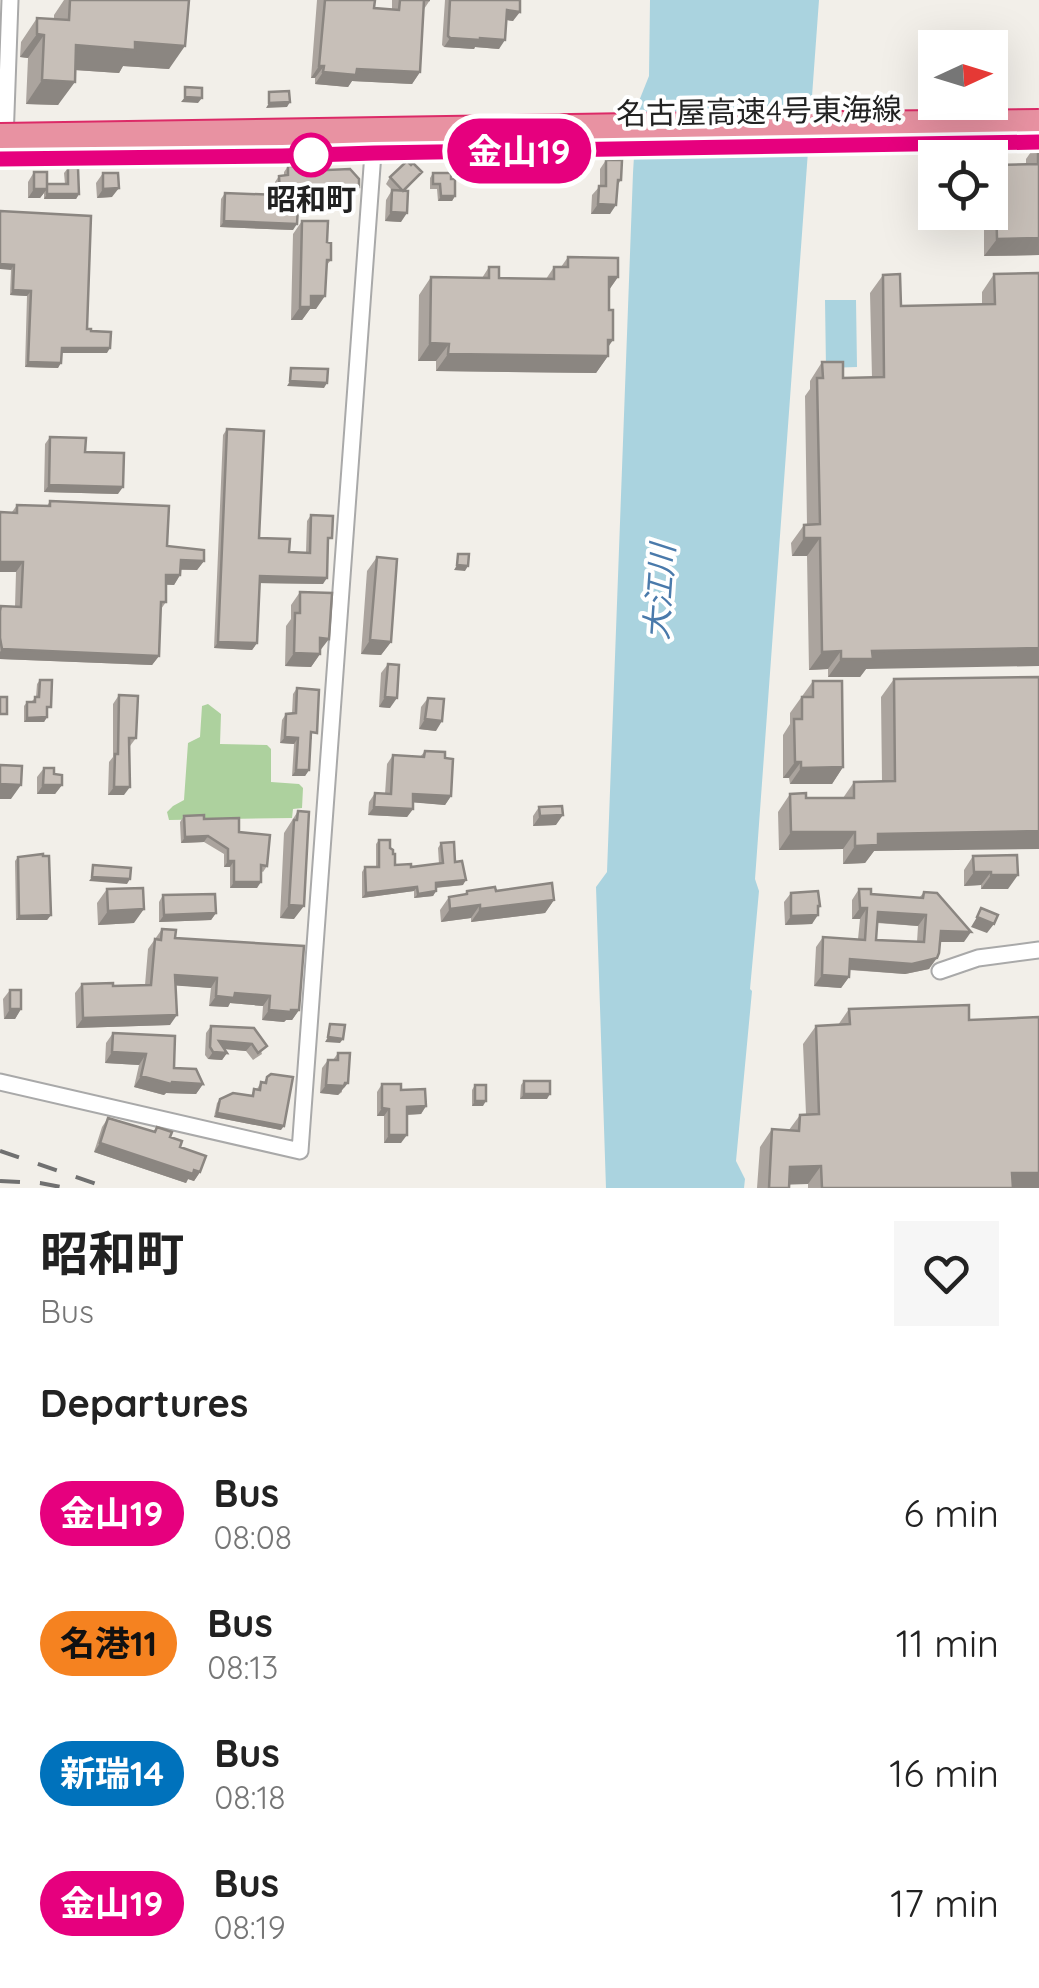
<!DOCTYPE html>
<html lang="en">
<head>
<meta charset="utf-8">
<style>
	body { margin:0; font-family:Quicksand,"Noto Sans JP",sans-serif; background:#f6f6f6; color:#222; height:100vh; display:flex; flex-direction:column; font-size:38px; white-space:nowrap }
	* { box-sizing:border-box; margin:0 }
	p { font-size:32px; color:#767676 }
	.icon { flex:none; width:55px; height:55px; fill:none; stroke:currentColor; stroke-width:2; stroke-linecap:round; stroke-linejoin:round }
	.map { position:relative; height:1188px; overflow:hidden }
	.side { display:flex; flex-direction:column; background:#fff; flex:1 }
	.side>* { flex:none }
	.badge { padding:0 20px; border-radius:32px; font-size:35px; line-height:65px }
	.needle { width:65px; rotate:86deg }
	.fabs { position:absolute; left:918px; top:30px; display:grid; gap:20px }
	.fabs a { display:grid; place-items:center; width:90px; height:90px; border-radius:0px; background:#fff; box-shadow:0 10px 40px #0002; font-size:50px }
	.map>.badge { position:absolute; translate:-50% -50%; box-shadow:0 0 0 5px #fff }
	h2 { padding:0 40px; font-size:38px; line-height:90px }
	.round { display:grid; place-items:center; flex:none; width:105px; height:105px; border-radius:0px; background:#f6f6f6 }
	.summary { display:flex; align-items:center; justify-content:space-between; height:170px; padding:0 40px }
	h1 { font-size:48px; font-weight:700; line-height:75px }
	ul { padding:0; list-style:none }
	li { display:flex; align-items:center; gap:30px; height:130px; padding:0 40px }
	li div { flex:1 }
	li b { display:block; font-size:38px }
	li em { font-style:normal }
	li .badge { min-width:110px; font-weight:700; text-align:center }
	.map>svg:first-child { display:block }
	.forest { fill:#add19e }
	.water { fill:#aad3df }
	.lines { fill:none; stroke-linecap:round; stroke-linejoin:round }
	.minor-casing { stroke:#a9a9a9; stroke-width:19 }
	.minor { stroke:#fff; stroke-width:15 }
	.rail { stroke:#707070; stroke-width:4; stroke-dasharray:20 20; stroke-linecap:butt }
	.highway-bridge-casing { stroke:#dc2a67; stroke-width:26; stroke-linecap:butt }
	.highway-bridge { stroke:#e892a2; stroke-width:22 }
	.wall { fill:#aba49e; fill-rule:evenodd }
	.shaded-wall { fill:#8b8681 }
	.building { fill:#c7bfb8; stroke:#8b8681; stroke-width:2.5; fill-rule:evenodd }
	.line-casing { stroke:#fff; stroke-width:22 }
	.line { stroke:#e6007e; stroke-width:15 }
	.stop-dot { fill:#fff; stroke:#e6007e; stroke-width:5 }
	.labels { text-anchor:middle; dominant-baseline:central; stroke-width:8; stroke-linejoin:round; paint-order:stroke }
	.street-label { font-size:30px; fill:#222; stroke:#fff }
	.stop-label { font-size:30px; font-weight:bold; fill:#222; stroke:#fff }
	.water-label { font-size:32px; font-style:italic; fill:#4a7aab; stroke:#fff }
</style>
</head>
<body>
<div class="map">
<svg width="1039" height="1188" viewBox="0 0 1039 1188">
	<rect width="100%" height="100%" fill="#f2efe9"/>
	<path class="forest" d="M208,704L221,714L220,744L267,745L271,749V782L299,784L303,788L302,808L293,809L292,818L169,820L167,812L173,806L184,800L188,743L200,737L202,706Z"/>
	<path class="water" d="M650,0H819L755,879L759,891L750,989L752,991L736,1161L745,1179L744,1188H606L596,887L607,872L633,173L637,106L649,76Z
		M825,300H856L857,367L826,368Z"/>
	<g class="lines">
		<g class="minor-casing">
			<path id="minor" d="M5,141L10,0
				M940,971L978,958L1039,950
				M0,1082L300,1151L373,153"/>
		</g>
		<use href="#minor" class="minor"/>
		<path class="rail" d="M0,1151L108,1188
			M0,1181L40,1183L66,1188"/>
		<g class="highway-bridge-casing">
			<path id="highway-bridge" d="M0,135L633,125L1039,121
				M0,152L1039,137"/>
		</g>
		<use href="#highway-bridge" class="highway-bridge"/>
	</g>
	<path class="wall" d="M64,0H189L169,69L123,66L119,73L75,70L58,105L26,104L28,58L20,57L21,42L37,18L54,19V15Z
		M317,0H375L374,8L392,9V0H430L424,9L420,72L412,84L352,81L348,87L315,84V78H311Z
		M445,0H521L513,21L506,20L499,49L475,47L474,49L444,47L442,45Z
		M1038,142L1039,255L984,256V212H990V173L995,165H1026V159Z
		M495,156L504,178H488L489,165Z
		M606,160L621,180L617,186L610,214H591L592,195L600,186V169Z
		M291,162L328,170L359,187L355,194L298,196L293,230L220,227L221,199L225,193L275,195V182L279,176L284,175V172Z
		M411,165L422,172L405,191L401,222L385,221L386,200L392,190L386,184L390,177Z
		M68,168L79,194L76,199H44V193L40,198H28V182L34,172L47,184H65L64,173Z
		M103,173L112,197L97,198L96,183Z
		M433,173L451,179L455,196L452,201H438L437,189H430V178Z
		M0,211L87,329L91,331L107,353H61L58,368L25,367L27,296L10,295L11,270Z
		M302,221L327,242L331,260L326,266L316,309H310L302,320H291L293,234Z
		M568,257L618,277L609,290L608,356L596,373L436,371V361H418L419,295L431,277L482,278L489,267L499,278L546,279L554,267H561Z
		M1039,273L866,669L860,677H828V669L809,670L807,556H792L791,543L804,525H807L805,396L810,389V381L822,362L843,378H872L870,293L883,275L901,306L982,304V292L994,274Z
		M227,429L259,538L289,552H306L307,521L311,515L328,544L323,584L259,583L257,643L252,650L214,648L223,435Z
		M50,437L85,452L118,494L44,492L45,444Z
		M50,501L204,561L197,570H181L180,575L174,585H166V602L161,609L159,656L152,665L0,659V608L1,606L15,607L16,572H0V512H12L17,505L47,506Z
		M377,557L391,642L381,655L361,654L367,571Z
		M300,592L320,654L311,667L285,666L286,626L291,619V605Z
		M388,664L390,708L379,707L381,673Z
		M1039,677L874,851L865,863L843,864V849L779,850L778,812L790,794L806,798H843L854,782L882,781L881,697L894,679Z
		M40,680L47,717L44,722H24V706L27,702H31L36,697L37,684Z
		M813,681L843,767L832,784H790L789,778H783V735L790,724V713Z
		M297,688L312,739H311L309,770L305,776H292L294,744L280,743L282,720L286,714H292L293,694Z
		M119,695L136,738L130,746L124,795H108L109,762L113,757V704Z
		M428,698L436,731L419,729L421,707Z
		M425,751L445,758L451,796L445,805L413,802V809L407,817L368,815L369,802L375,793L385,794L387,764L393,755L420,757Z
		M44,768L54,774L62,785L55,794H37V777Z
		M539,807L556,825L533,826V816Z
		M298,811L294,919L280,918L284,833Z
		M184,816L204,819L239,832L267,866L263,872L261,871L257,888H230V867H224V854L204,842L181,843L180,822Z
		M379,840L390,848L395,865L411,867L439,864L438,848L441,843L455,862L463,885L436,888V891L433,896L414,898V891L362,898V872L365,867H376V844Z
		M973,856L1008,889H981V885L964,886V870Z
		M18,857L51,915L47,920H16L15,861Z
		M107,889L134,923L98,925L97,903Z
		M859,889L871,894L919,898L924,892L964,942H940L929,969L905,974L849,970V977L841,988L814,986L816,947L823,937L858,939L860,919H852V900ZM877,923L918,926L917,942L876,940Z
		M467,891H496L554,900L545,913L471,922V918L441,922L440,910L449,897L464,895Z
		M791,893L820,906L812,924L785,925L784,902Z
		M163,895L216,913L211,920L159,922V902Z
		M162,929L175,938L299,1010L292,1020H286L284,1022L262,1020L263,1006L230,1003L228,1007L209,1006L211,988L176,985L170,1025L76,1028L75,993L82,984L113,986L145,985L148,949Z
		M10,990L21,1009L15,1019H4L3,999Z
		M849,1009L969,1020L1039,1188H808V1184H789V1188H757L760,1147L772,1129L789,1130L800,1115L806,1114L803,1044L816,1026L838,1025Z
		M211,1026L254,1028L262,1054L253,1060L246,1051L224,1049L227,1053L222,1060L208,1059L205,1055L206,1033Z
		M113,1033L174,1068L203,1084L196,1094L166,1093L164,1095L134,1087L139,1065L105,1063L106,1043Z
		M338,1053L342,1092L338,1095L320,1093L322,1068L328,1060H333Z
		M267,1077L281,1130L214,1117L217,1103L220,1099L251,1096L254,1089H257L261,1082H264Z
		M524,1081L547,1099H520L521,1085Z
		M382,1084L401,1090L426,1106L421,1114L407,1115L401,1143H384V1116H377V1092Z
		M475,1085L483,1106H472V1090Z
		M108,1118L154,1132L157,1127L180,1147L200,1172L194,1181L188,1179L186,1183L94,1152L102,1127Z"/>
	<path class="shaded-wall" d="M507,10L520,12L513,21L501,19Z
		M37,34L44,35L28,58L20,57Z
		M450,38H480L505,40L499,49L475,47L474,49L444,47Z
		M135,42L185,46L169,69L123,66L119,73L60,69L76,45Z
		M319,66H324L315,78H311Z
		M357,69L420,72L412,84L352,81L348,87L315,84L323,72Z
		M42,80L75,82L58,105L26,104Z
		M185,97L202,98L198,103L181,102Z
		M290,102L287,107L266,108L269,103Z
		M495,169H510L504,178H488Z
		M359,187L355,194L294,196L299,190Z
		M119,188L112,197L97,198L103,189Z
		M34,189H47L40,198H28Z
		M47,194H79L76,199H44Z
		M441,196H455L452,201H438Z
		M598,204L616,205L610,214H591Z
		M391,212L407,213L401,222L385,221Z
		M224,221L297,224L293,230L220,227Z
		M1039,238V255L984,256L997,239Z
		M0,264L14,265L11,270L0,269Z
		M609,277H618L606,294Z
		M13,290L31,291L27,296L10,295Z
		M311,296H325L316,309H310L302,320H291L300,307Z
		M613,340L602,356H608L596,373L436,371L448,354Z
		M430,343L449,344L436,361H418Z
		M62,348H110L107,353H58Z
		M28,362L61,363L58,368L25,367Z
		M290,381L327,383L324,388L287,386Z
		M49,485L123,487L118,494L44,492Z
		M804,538H820L807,556H792Z
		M181,560L204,561L197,570L174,569Z
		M0,562H23L16,572H0Z
		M457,565L468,566L465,571L454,570Z
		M166,575H180L174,585L160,584Z
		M260,576L327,578L323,584L255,583Z
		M320,638L329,639L319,652Z
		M370,640L391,642L381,655L361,654Z
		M218,642L257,643L252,650L214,648Z
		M1039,648V666L866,669L860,677H828L841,659L872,651Z
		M2,649L159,656L152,665L0,659V652Z
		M841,651L828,669L809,670L822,652Z
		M294,653L320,654L311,667L285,666Z
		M385,697L397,698L390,708L379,707Z
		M47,717L44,722H24L27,718Z
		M425,719L442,721L436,731L419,729Z
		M285,737L298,738L294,744L280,743Z
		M795,762H801L789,778H783Z
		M843,767L832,784H790L801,768Z
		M296,770H309L305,776H292Z
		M0,784L21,785L11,799H0Z
		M43,785H62L55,794H37Z
		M114,787H130L124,795H108Z
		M413,794L451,796L445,805L408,802Z
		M374,807L413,809L407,817L368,815Z
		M563,815L556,825L533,826L540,816Z
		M1039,831V849L874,851L865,863L843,864L855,846L878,834Z
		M791,832H855L843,849L779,850Z
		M208,836L204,842L181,843L185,837Z
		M228,861H234L230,867H224Z
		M974,872H991L981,885L964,886Z
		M991,875H1018L1008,889H981Z
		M92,877L130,879L127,884L89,881Z
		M466,880L463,885L432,888L436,883Z
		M234,882H261L257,888H230Z
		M417,887L414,891L362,898L366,893Z
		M436,891L433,896L414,898L418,894Z
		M554,900L545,913L471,922L480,909Z
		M289,905L304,906L294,919L280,918Z
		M480,905L471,918L441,922L450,909Z
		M860,908H867L860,919H852Z
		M144,909L134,923L98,925L108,911Z
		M878,912L926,915L918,926L871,922Z
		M216,913L211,920L159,922L164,915Z
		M51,915L47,920H16L19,916Z
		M818,915L812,924L785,925L791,916Z
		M977,917L994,924L987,933L971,927Z
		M941,931L971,932L964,942H933Z
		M937,958L929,969L905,974L842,969L850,959Z
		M175,975L217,978L211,988L168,985Z
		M822,975L849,977L841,988L814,986Z
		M235,993L270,996L263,1006L230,1003L228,1007L209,1006L216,996Z
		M10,1009H21L15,1019H4Z
		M269,1010H299L292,1020H286L284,1022L262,1020Z
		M177,1015L170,1025L76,1028L83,1018Z
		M328,1037L343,1039L340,1043L325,1042Z
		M219,1041L252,1044L246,1051L214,1048Z
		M112,1052L146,1054L139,1065L105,1063Z
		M213,1052L227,1053L222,1060L208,1059Z
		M141,1076L203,1084L196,1094L166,1093L164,1095L134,1087Z
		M345,1083H348L338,1095L320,1093L326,1085Z
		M524,1094H550L547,1099H520Z
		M475,1101H486L483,1106H472Z
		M426,1106L421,1114L401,1115L407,1107Z
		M382,1108L389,1109L384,1116H377Z
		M217,1113L284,1126L281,1130L214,1117Z
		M389,1135H407L401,1143H384Z
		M100,1143L194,1170L200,1172L194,1181L188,1179L186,1183L94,1152Z
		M821,1166L808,1184L777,1185L790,1167Z
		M1012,1173H1039V1188H1002Z"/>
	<path class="building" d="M70,0H189L185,46L135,42V50L76,45L75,82L42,80L44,35L37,34V18L69,20Z
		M325,0H375L374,8L399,10L400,0H430H424L420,72L357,69L356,75L323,72L324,66H319Z
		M450,0H520V12L507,10L505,40L480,38V40L450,38L448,36Z
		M185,87L202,88V98L185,97Z
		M289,91L290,102L269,103V92Z
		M1038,142H1039V238L997,239L995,165L1038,164Z
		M495,156H510V169H495Z
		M606,160H622L621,180H618L616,205L598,204L599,186H606Z
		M328,161V170L350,169L359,179V187L299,190L297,224L224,221L225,193L280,195L279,176L288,175V166H291V162Z
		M407,161L411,165L413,163L422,172L403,191L390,177Z
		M68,168H78L79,194H47V184H68Z
		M34,172H47V189H34Z
		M103,173H118L119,188L103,189Z
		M433,173H451V179H455V196H441L440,184H433Z
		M392,190L408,191L407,213L391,212Z
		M0,211L91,216L87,329H91V331L111,332L110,348H62L61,363L28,362L31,291L13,290L14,265L0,264Z
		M302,221H328L327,242L331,243V260H327L325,296H311V307H300Z
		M568,257L618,258V277H609V310H613V340H608V356L448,354L449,344L430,343L431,277L489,278V267H499V278L554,279V267H568Z
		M1039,273V648L872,651L873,659H841V651L822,652L820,538H804V525L820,524L817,378H823L822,362H843V378L884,377L883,275L900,274L901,306L995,304L994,274Z
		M291,368L328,369L327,383L290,381Z
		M227,429L264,431L259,538L290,539L289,552L310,553L311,515L333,516L332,538H328L327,578L260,576L257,643L218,642Z
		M50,437L86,438L85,452L124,453L123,487L49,485Z
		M50,501L169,506L167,546L204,550V561L181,560L180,575H166V602H161L159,656L2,649L0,638V611L1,606L21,607L23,562H0V512L17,513V505L50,506Z
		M458,554H469L468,566L457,565Z
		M377,557L397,559L391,642L370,640Z
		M300,592L332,593L329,639L320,638V654L294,653L295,613H300Z
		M388,664L399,665L397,698L385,697Z
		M1039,677V831L878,834V845L855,846V832H791L790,794L806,793V798H854V782L895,781L894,679Z
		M40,680H52L51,707H47V717L27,718V702H35V697H39Z
		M813,681H842L843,767L801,768V762H795L794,719H802V697H813Z
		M297,688L319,690L317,733L311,732L309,770H296L298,738L285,737L286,714L296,713Z
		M119,695L138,696L136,738H129L130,787H114L115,754H118Z
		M0,697H7V714H0Z
		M428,698L444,699L442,721L425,719Z
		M425,751L445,752V758L453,759L451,796L413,794V809L374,807L375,793L391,794L393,755L424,757Z
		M0,765L22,766L21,785L0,784Z
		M44,768H54V774L62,775V785H43Z
		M562,806L563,815L540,816L539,807Z
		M298,811L309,812L304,906L289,905L294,820H297Z
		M204,815V819L239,818V832L270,835L267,866L261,865V882H234V861H228V849L208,836L185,837L184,816Z
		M379,840H390V848L393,850V854H395V865L411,864V867L443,863L441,843L454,842L455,862L462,861L466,880L436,883V891L418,894L417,887L366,893L365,867H379Z
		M43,854V856H49L51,915L19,916L18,857Z
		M1017,855L1018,875H991V872H974L973,856Z
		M93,865L131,868L130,879L92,877Z
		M552,883L554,900L480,909V905L450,909L449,897L467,894V891L495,887L496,891Z
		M143,888L144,909L108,911L107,889Z
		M859,889H871V894L923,898L924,892L937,893L971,932L941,931L939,953L937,958L912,964L850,959L849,977L822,975L823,937L865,940L867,908H860ZM878,912L926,915L924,942L876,940Z
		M818,891L820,906H818V915L791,916V893Z
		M215,894L216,913L164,915L163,895Z
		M981,908L998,915L994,924L977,917Z
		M162,929L176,930L175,938L304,946L299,1010H291V1012L269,1010L270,996L235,993L234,998L216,996L217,978L175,975L177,1015L83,1018L82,984L113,983V986L151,985L155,939L161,940Z
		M10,990H21V1009H10Z
		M969,1005V1020L1039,1017V1173H1012L1013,1188H822L821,1166L790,1167L789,1188H769L772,1129L799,1131L800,1115L819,1114L816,1026L850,1024L849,1009Z
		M330,1024L345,1025L343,1039L328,1037Z
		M211,1026L254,1028L267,1046L258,1053L252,1044L219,1041L227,1053L213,1052L210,1047Z
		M113,1033L175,1036L174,1068L196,1069L203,1084L172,1082L171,1084L141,1076L146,1054L112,1052Z
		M338,1053H350L348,1083H345L344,1086L326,1085L328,1060H338Z
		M271,1074L293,1077L284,1126L217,1113L220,1099L233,1093L253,1096L254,1089L260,1090L261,1082L266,1083L267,1077Z
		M524,1081H550V1094H524Z
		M382,1084H401V1090L425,1089L426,1106L407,1107V1135H389V1109L382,1108Z
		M475,1085H486V1101H475Z
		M108,1118L155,1132L157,1127L172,1132L170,1137L182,1141L180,1147L206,1156L200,1172L194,1170L193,1174L100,1143Z"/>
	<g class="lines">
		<g class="line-casing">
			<path id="line" d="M0,159L282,156L374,153L1039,142"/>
		</g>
		<use href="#line" class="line"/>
	</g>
	<circle class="stop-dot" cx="311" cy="155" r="20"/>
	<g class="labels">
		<g class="street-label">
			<text transform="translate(759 111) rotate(-1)">名古屋高速4号東海線</text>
		</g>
		<g class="stop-label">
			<text x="311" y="199">昭和町</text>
		</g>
		<g class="water-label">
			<text transform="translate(659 592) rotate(-86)">大江川</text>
		</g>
	</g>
</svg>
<div class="fabs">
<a><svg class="needle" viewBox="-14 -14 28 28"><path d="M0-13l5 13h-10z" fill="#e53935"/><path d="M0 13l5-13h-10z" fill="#767676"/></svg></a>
<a><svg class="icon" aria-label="locate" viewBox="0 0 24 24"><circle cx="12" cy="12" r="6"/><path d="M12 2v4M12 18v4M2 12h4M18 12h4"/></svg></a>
</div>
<b class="badge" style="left:519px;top:151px;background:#e6007e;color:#fff">金山19</b>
</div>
<section class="side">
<div class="summary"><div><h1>昭和町</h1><p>Bus</p></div><a class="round"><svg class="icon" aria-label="heart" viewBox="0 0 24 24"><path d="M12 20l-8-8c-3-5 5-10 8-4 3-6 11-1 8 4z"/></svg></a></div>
<h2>Departures</h2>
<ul>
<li><span class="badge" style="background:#e6007e;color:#fff">金山19</span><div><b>Bus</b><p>08:08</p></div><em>6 min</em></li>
<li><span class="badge" style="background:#f58220;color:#111">名港11</span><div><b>Bus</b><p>08:13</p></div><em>11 min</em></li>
<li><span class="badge" style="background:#0072bc;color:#fff">新瑞14</span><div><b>Bus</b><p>08:18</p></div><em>16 min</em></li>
<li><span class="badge" style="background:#e6007e;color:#fff">金山19</span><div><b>Bus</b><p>08:19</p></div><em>17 min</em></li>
</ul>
</section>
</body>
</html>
